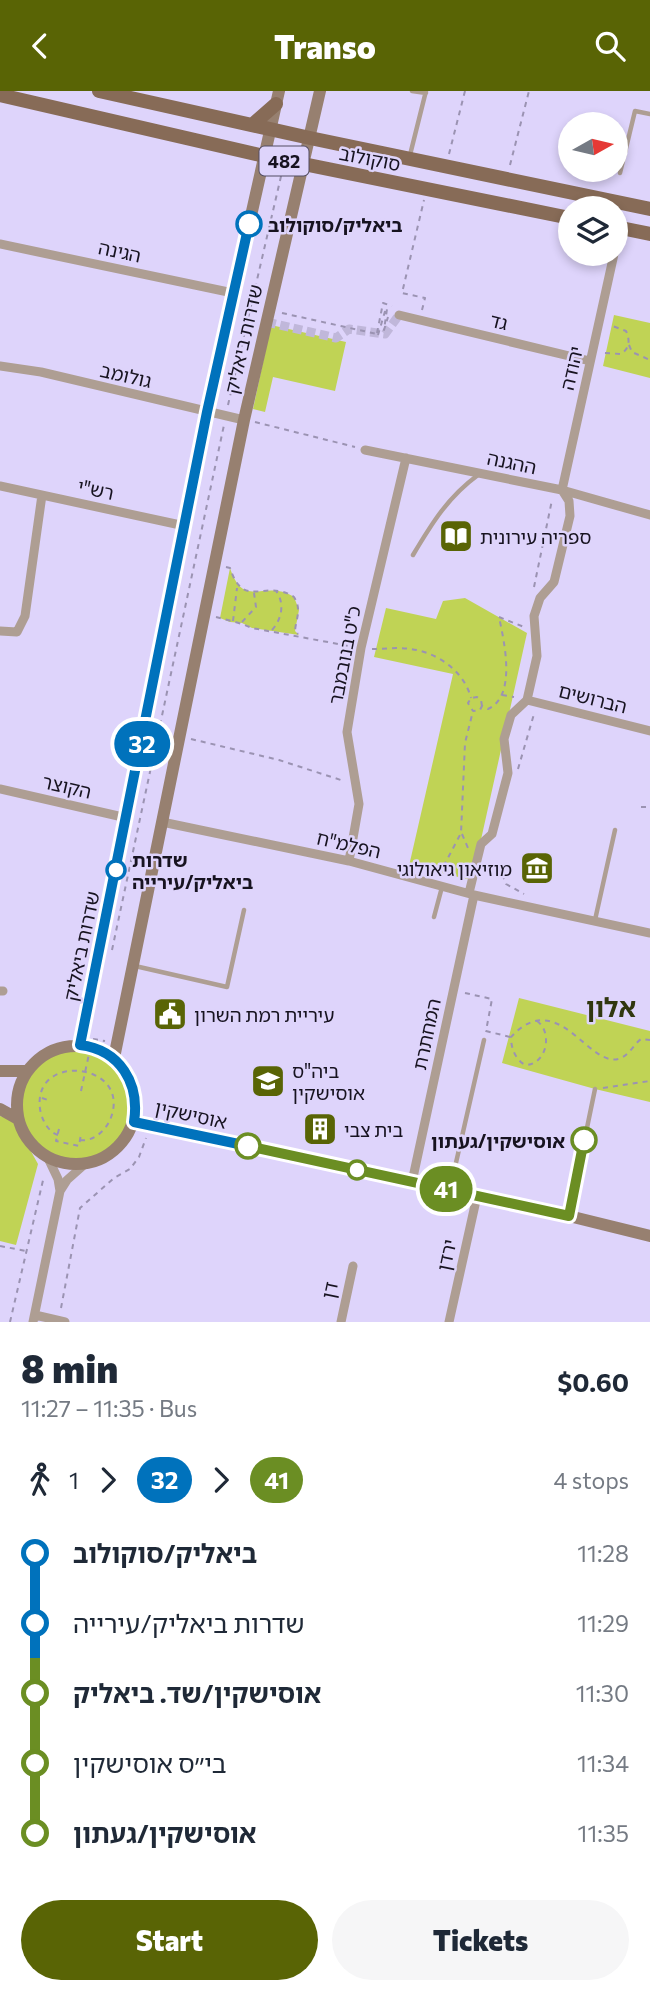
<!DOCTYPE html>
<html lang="en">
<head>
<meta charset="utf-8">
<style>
	body { margin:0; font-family:Commissioner,"Noto Sans Hebrew",sans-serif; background:#f6f6f7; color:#1f2937; height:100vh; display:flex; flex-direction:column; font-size:26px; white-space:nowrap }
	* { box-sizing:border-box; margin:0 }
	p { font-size:23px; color:#747a83 }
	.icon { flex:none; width:38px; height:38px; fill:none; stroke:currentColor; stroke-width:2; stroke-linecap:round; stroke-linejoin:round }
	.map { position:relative; height:1231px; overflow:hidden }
	.side { display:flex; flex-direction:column; background:#fff; flex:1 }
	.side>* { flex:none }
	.badge { padding:0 14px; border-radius:23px; font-size:24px; line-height:46px }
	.needle { width:46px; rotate:82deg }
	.controls { position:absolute; left:558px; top:21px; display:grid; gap:14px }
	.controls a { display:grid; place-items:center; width:70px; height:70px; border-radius:50%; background:#fff; box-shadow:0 4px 10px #0003; font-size:35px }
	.map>.badge { position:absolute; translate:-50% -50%; box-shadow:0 0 0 4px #fff }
	.legs { display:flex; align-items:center; gap:10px; height:77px; padding:0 21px; font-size:23px }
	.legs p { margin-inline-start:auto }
	.overview { display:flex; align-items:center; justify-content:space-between; height:119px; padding:0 21px }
	h1 { font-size:38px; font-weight:800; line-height:52px }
	.primary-button { display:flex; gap:14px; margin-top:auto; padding:14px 21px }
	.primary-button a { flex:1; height:80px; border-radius:42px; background:#596405; color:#fff; font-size:28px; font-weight:800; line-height:80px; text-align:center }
	.primary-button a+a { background:#f6f6f7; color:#1f2937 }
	ul { padding:0 21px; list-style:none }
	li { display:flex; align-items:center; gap:24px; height:70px; font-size:26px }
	li i { display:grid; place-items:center; width:10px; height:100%; margin:0 9px; background:currentColor }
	li i::after { content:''; width:18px; height:18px; margin:-9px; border:5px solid; border-radius:50%; background:#fff }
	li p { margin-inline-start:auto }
	li:first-child i { background:linear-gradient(#0000 50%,currentColor 0) }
	li:last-child i { background:linear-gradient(currentColor 50%,#0000 0) }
	header { display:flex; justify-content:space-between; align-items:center; height:91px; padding:0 21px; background:#596405; color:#fff; font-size:32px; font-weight:800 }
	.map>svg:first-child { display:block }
	.green { fill:#c0d355 }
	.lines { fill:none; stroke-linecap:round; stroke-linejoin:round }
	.street-tunnel { stroke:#c0b7da; stroke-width:9; stroke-dasharray:9 4.5; stroke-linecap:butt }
	.path { stroke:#9b93b2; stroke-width:2; stroke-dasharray:5 5; stroke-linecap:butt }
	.lane { stroke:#ae9e93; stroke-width:4.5 }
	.street { stroke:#ae9e93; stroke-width:9 }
	.secondary { stroke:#978070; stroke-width:12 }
	.primary { stroke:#876b57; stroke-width:14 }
	.line-1-casing { stroke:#fff; stroke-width:16 }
	.line-2-casing { stroke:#fff; stroke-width:16 }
	.line-1 { stroke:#0072bc; stroke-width:10 }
	.line-2 { stroke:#6b8e23; stroke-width:10 }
	.stop-1-dot { fill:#fff; stroke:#0072bc; stroke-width:3.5 }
	.stop-2-dot { fill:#fff; stroke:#6b8e23; stroke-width:3.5 }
	.labels { text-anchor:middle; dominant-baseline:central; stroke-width:5; stroke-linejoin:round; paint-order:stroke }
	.shield { fill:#ded4fb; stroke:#534d62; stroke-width:2 }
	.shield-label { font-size:18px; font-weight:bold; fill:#171320 }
	.street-label { font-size:19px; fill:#171320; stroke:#ded4fb }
	.stop-label { font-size:19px; font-weight:bold; fill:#171320; stroke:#ded4fb; text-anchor:start }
	.poi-label { font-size:19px; fill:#171320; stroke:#ded4fb; text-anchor:start }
	.district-label { font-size:26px; font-weight:bold; fill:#31370f; stroke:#ded4fb }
</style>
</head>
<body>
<header><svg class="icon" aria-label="back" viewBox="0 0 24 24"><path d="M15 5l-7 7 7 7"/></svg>Transo<svg class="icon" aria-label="search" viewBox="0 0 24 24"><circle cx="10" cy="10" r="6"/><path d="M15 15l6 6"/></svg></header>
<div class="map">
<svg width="650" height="1231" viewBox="0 0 650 1231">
	<rect width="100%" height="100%" fill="#ded4fb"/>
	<path class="green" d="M614,224L650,232V287L603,275Z
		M271,234L346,251L335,300L273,286L265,321L253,318Z
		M230,477C244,520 265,487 294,506L299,519L295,540L299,544L252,537L242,532L230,531L220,527Z
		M465,507L527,542L472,789L409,775L453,583L374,566L386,517L436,528L443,510Z
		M519,907L650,940V1011L595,998L502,972Z
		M17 1014a59 59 0 1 1 118 0a59 59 0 1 1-118 0Z
		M0,1025L13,1028L38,1073L16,1154L0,1150Z"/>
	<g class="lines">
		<path class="street-tunnel" d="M267,231L336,247L349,238L385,243L399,224"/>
		<path class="path" d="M449,63L465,0
			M510,74L529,0
			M422,219L425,207L402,202L424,109
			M282,222L377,243
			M377,242L383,212L392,215
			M378,244L386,217L387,218L384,239L388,226
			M629,254L632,261L650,269
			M605,262L621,263C630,257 630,249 626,240L610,234
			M228,314L282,81
			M255,331L355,356
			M226,476L230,477C244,520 265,487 294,506C302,519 296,527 295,540L298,543
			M534,496L552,409
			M216,526C228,529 241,532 252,537L349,555
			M499,526L524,536
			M233,530L237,497
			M242,531L256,516L254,502
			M272,539C282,528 285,512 276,500
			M372,558C385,558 398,556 410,558C437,561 464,580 471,607
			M502,604L514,606
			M482,615L481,609L477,606L471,607L468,612L473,620L480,619L482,615L488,618C517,605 504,550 499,526
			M191,648L279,669L344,690
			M518,678L534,623
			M641,716H650
			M462,743L468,757
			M499,774L506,793L524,803
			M439,784L461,742L465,652L473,620
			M112,859L224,334
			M465,902L492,908L486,940L510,946
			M537,930C553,941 547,974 525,974C515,968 511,957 511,946C559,894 590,981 621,967C630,963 634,953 641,948L650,949
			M93,948L105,950
			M603,997L650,990
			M81,1000L89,963
			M42,1007L48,1009
			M59,1038L56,1050L79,1055L81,1043
			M58,1044C49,1041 44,1032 41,1023C26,959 135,970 110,1029C105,1040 93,1051 80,1049
			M0,1155L26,1160
			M61,1217L80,1117L114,1087L130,1078L139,1066L146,1047
			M10,1231L44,1085"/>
		<path class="lane" d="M412,0L426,2
			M410,64L426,0
			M620,82L635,20L650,23
			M413,464C432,432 448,406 478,384
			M434,826L442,796
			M595,829L615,739
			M135,875L227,896L244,819
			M450,1098L484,949
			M569,1124L595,998"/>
		<path class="street" d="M616,151L619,136
			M0,153L233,202
			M399,224L590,270
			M0,275L41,281L244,329
			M365,359L562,399L650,424
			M0,395L185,435
			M562,399L614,163
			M0,540L17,541L25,525L42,404
			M527,609L650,640
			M0,698L127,727
			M162,731L349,770L474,804L650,842
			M349,770L359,713L347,641L361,557L406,367
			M469,802L481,753L492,743L508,682L504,648L511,624L527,609L537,565L534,525L540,507L554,491L570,425L569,410L562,399
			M0,900H3
			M412,1091L474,804
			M60,1100L67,1089L85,1073
			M35,1224L65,1231
			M33,1231L60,1100L58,1088L48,1067
			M341,1231L353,1175
			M449,1231L477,1105"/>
		<path class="secondary" d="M80,954L207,321L279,0
			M17 1014a59 59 0 1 1 118 0a59 59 0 1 1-118 0Z
			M114,967L244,329L320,0
			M0,980H27
			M0,1018L18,1028
			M134,1031L569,1125L650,1145"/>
		<path class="primary" d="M99,0L310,47L650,118
			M0,4L264,65L570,127
			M252,34L276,13
			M616,136L650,143"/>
	</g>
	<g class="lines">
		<g class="line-1-casing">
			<path id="line-1" d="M248,1055L134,1031C140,992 120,959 80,954L207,321L249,133"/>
		</g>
		<g class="line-2-casing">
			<path id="line-2" d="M248,1055L569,1125L584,1049"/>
		</g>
		<use href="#line-1" class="line-1"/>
		<use href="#line-2" class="line-2"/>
	</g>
	<defs>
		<g id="library-square" transform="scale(1.75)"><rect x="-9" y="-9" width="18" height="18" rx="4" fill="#596405" stroke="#ded4fb"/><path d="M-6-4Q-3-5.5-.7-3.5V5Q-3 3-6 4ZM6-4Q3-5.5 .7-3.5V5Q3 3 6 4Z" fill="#fff"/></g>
		<g id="museum-square" transform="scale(1.75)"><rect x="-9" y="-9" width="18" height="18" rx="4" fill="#596405" stroke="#ded4fb"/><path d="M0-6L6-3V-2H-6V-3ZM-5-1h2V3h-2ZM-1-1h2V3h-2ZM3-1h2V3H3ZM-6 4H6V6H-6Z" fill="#fff"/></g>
		<g id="civic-square" transform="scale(1.75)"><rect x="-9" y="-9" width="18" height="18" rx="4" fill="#596405" stroke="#ded4fb"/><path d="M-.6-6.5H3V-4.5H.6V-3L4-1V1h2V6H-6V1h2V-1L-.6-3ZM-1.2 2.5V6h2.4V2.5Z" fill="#fff"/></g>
		<g id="school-square" transform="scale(1.75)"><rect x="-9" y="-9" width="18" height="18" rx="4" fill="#596405" stroke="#ded4fb"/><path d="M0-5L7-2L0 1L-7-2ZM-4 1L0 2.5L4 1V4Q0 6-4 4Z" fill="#fff"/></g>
		<g id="building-square" transform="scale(1.75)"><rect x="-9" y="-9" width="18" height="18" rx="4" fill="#596405" stroke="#ded4fb"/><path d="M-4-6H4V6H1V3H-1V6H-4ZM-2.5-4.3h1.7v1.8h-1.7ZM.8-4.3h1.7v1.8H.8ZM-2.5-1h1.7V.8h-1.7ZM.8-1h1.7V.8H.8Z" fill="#fff"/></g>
	</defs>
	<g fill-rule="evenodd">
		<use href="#library-square" x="456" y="445"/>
		<use href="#museum-square" x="537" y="777"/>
		<use href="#civic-square" x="170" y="923"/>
		<use href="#school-square" x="268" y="990"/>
		<use href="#building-square" x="320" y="1038"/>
	</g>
	<g class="stop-1-dot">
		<circle cx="249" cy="133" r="12"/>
		<circle cx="116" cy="779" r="9"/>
	</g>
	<g class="stop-2-dot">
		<circle cx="584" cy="1049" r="12"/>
		<circle cx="248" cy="1055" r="12"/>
		<circle cx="357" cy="1079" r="9"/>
	</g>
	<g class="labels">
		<rect class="shield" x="259.5" y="55.5" width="49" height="29" rx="5"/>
		<g class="shield-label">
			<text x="284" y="70">482</text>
		</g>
		<g class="street-label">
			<text transform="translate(370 67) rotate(11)">סוקולוב</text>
			<text transform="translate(120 160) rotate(12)">הגינה</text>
			<text transform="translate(499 230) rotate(14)">גד</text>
			<text transform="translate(243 248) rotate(-77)">שדרות ביאליק</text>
			<text transform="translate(571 277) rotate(-77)">יהודה</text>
			<text transform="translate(126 284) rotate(13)">גולומב</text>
			<text transform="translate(512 371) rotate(12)">ההגנה</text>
			<text transform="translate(96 398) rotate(12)">רש"י</text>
			<text transform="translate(344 564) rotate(-79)">כ"ט בנובמבר</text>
			<text transform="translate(593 607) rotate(14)">הברושים</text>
			<text transform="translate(67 695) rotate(13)">הקוצר</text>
			<text transform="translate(349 753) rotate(13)">הפלמ"ח</text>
			<text transform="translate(81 855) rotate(-78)">שדרות ביאליק</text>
			<text transform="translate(426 943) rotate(-78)">המחתרת</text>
			<text transform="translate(191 1023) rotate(12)">אוסישקין</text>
			<text transform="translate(446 1164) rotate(-78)">ירדן</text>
			<text transform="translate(329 1199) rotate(-78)">דן</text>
		</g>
		<g class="stop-label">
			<text x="268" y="133">ביאליק/סוקולוב</text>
			<text x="132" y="768">שדרות<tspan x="132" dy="22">ביאליק/עירייה</tspan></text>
			<text x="565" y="1049" text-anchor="end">אוסישקין/געתון</text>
		</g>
		<g class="poi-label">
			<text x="480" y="445">ספריה עירונית</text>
			<text x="512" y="777" text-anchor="end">מוזיאון גיאולוגי</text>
			<text x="194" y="923">עיריית רמת השרון</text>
			<text x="292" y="979">ביה"ס<tspan x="292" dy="22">אוסישקין</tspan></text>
			<text x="344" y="1038">בית צבי</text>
		</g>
		<g class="district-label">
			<text x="611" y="915">אלון</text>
		</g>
	</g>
</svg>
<div class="controls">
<a><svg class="needle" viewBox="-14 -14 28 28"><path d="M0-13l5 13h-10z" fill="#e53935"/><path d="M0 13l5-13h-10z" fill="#747a83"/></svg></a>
<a><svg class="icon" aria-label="layers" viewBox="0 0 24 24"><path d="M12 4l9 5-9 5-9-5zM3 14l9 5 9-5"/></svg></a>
</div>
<b class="badge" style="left:142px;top:653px;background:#0072bc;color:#fff">32</b>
<b class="badge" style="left:446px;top:1098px;background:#6b8e23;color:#fff">41</b>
</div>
<section class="side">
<div class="overview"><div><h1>8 min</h1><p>11:27 – 11:35 · Bus</p></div><b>$0.60</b></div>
<div class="legs"><svg class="icon" aria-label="walk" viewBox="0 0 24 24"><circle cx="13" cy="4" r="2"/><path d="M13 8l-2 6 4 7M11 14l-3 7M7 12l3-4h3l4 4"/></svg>1<svg class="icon" aria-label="forward" viewBox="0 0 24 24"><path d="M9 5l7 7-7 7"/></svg><b class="badge" style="background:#0072bc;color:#fff">32</b><svg class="icon" aria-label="forward" viewBox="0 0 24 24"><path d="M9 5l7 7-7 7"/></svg><b class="badge" style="background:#6b8e23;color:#fff">41</b><p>4 stops</p></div>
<ul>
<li><i style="color:#0072bc"></i><b>ביאליק/סוקולוב</b><p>11:28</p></li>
<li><i style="color:#0072bc"></i><span>שדרות ביאליק/עירייה</span><p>11:29</p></li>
<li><i style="color:#6b8e23"></i><b>אוסישקין/שד. ביאליק</b><p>11:30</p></li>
<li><i style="color:#6b8e23"></i><span>בי״ס אוסישקין</span><p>11:34</p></li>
<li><i style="color:#6b8e23"></i><b>אוסישקין/געתון</b><p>11:35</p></li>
</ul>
<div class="primary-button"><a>Start</a><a>Tickets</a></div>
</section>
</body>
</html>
